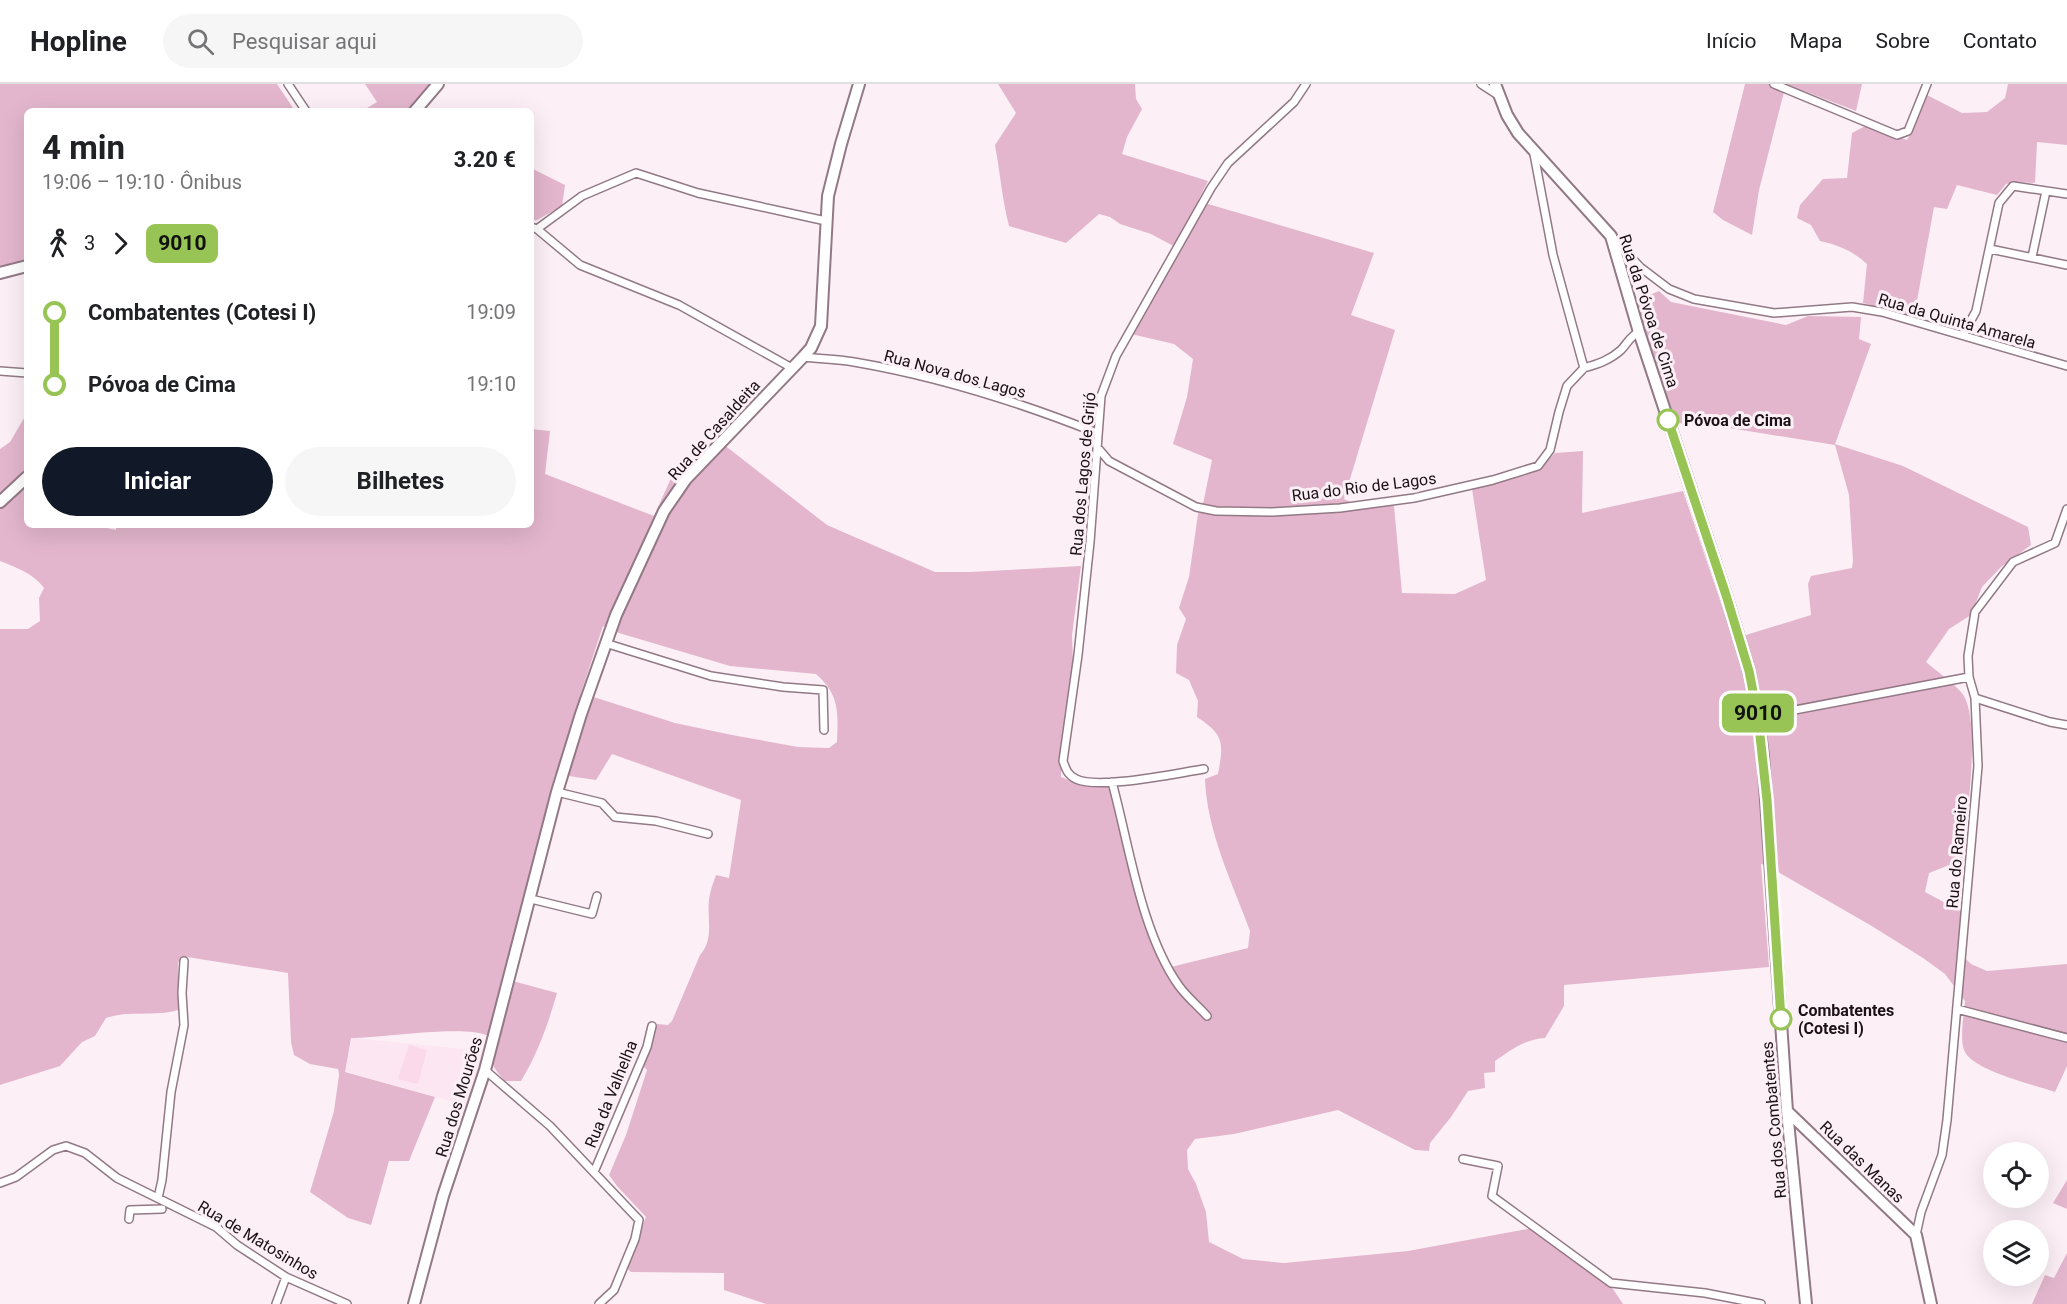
<!DOCTYPE html>
<html lang="pt">
<head>
<meta charset="utf-8">
<style>
	body { margin:0; font-family:Roboto,sans-serif; background:#f6f6f6; color:#202124; height:100vh; display:flex; flex-direction:column; font-size:22px; white-space:nowrap }
	* { box-sizing:border-box; margin:0 }
	p { font-size:20px; color:#757577 }
	.icon { flex:none; width:33px; height:33px; fill:none; stroke:currentColor; stroke-width:2; stroke-linecap:round; stroke-linejoin:round }
	.map { position:relative; flex:1; overflow:hidden }
	.panel { position:absolute; left:24px; top:24px; width:510px; height:420px; display:flex; flex-direction:column; background:#fff; border-radius:9px; box-shadow:0 6px 24px #0002 }
	.panel>* { flex:none }
	.badge { padding:0 12px; border-radius:9px; font-size:21px; line-height:39px }
	.fabs { position:absolute; left:1983px; top:1058px; display:grid; gap:12px }
	.fabs a { display:grid; place-items:center; width:66px; height:66px; border-radius:50%; background:#fff; box-shadow:0 6px 24px #0002; font-size:30px }
	.map>.badge { position:absolute; translate:-50% -50%; box-shadow:0 0 0 3px #fff }
	.legs { display:flex; align-items:center; gap:9px; height:66px; padding:0 18px; font-size:20px }
	.legs p { margin-inline-start:auto }
	.head { display:flex; align-items:center; justify-content:space-between; height:102px; padding:0 18px }
	h1 { font-size:33px; font-weight:700; line-height:45px }
	.button { display:flex; gap:12px; margin-top:auto; padding:12px 18px }
	.button a { flex:1; height:69px; border-radius:36px; background:#111827; color:#fff; font-size:24px; font-weight:700; line-height:69px; text-align:center }
	.button a+a { background:#f6f6f6; color:#202124 }
	ul { padding:0 18px; list-style:none }
	li { display:flex; align-items:center; gap:21px; height:72px; font-size:22px }
	li i { display:grid; place-items:center; width:9px; height:100%; margin:0 8px; background:currentColor }
	li i::after { content:''; width:15px; height:15px; margin:-8px; border:4px solid; border-radius:50%; background:#fff }
	li p { margin-inline-start:auto }
	li:first-child i { background:linear-gradient(#0000 50%,currentColor 0) }
	li:last-child i { background:linear-gradient(currentColor 50%,#0000 0) }
	header { display:flex; align-items:center; gap:36px; box-sizing:border-box; height:84px; padding:0 30px; background:#fff; border-bottom:2px solid #e0e0e0 }
	header strong { font-size:28px }
	nav { display:flex; gap:33px; margin-inline-start:auto; font-size:21px }
	.search { width:420px; height:54px; background:#f6f6f6; display:flex; align-items:center; gap:15px; box-sizing:border-box; padding:0 21px; border-radius:33px; color:#757577; font-size:22px }
	.map>svg:first-child { display:block }
	.built { fill:#fce6f1 }
	.green { fill:#fbd8ea }
	.forest { fill:#e3b6cd; fill-rule:evenodd }
	.lines { fill:none; stroke-linecap:round; stroke-linejoin:round }
	.street-casing { stroke:#927985; stroke-width:10 }
	.secondary-casing { stroke:#927985; stroke-width:14 }
	.street { stroke:#fff; stroke-width:7 }
	.secondary { stroke:#fff; stroke-width:10 }
	.line-1-casing { stroke:#fff; stroke-width:14 }
	.line-1 { stroke:#98c455; stroke-width:9 }
	.stop-1-dot { fill:#fff; stroke:#98c455; stroke-width:3 }
	.labels { text-anchor:middle; dominant-baseline:central; stroke-width:6; stroke-linejoin:round; paint-order:stroke }
	.street-label { font-size:16px; fill:#1a1116; stroke:#fcf0f6 }
	.stop-label { font-size:16px; font-weight:bold; fill:#1a1116; stroke:#fcf0f6; text-anchor:start }
</style>
</head>
<body>
<header>
<strong>Hopline</strong>
<div class="search"><svg class="icon" aria-label="search" viewBox="0 0 24 24"><circle cx="10" cy="10" r="6"/><path d="M15 15l6 6"/></svg>Pesquisar aqui</div>
<nav><a>Início</a><a>Mapa</a><a>Sobre</a><a>Contato</a></nav>
</header>
<div class="map">
<svg width="2067" height="1220" viewBox="0 0 2067 1220">
	<rect width="100%" height="100%" fill="#fcf0f6"/>
	<path class="built" d="M352,954L484,967L467,1022L345,987Z"/>
	<path class="green" d="M409,961L427,966L418,1000L398,995Z"/>
	<path class="forest" d="M0,0H277L295,27H27V176L0,183Z
		M365,0H430L407,27H362L377,18Z
		M998,0H1135L1136,15L1142,25L1127,53L1122,70L1208,97L1198,117L1374,169L1351,231L1395,246L1344,415L1355,420L1394,422L1402,509L1455,510L1486,496L1472,405L1530,387L1547,377L1555,369L1583,367L1582,429L1683,407L1733,555L1811,531L1808,500L1811,492L1852,484L1853,477L1849,411L1835,361L1711,341L1675,339L1635,217L1659,207L1671,218L1786,241L1808,232L1861,233L1859,255L1871,260L1835,360L1903,382L2028,443L2031,461L2001,483L1982,503L1971,531L1949,545L1926,578C1935,586 1959,603 1964,612C1981,642 1966,740 1962,776L1929,789L1925,808L1966,830L1962,871L1971,880L1987,887L2067,880V982L2055,1008C2034,1001 1975,987 1965,968C1959,958 1964,929 1965,917L1945,890L1923,874L1870,841L1766,781L1761,780L1769,883L1564,901V922L1545,954C1525,955 1511,966 1495,977V988L1484,989L1485,1004L1468,1007L1451,1033L1430,1059L1429,1067L1415,1066L1338,1026L1234,1050L1195,1055L1187,1066L1188,1085L1196,1100L1206,1128L1209,1158L1243,1175L1284,1179L1408,1167L1533,1144L1605,1193L1623,1220H766L724,1206V1189L631,1188L627,1184L633,1164L646,1133L617,1102L609,1091L626,1051L647,986L643,982L653,957L657,940L668,941L672,937L700,871C716,853 705,832 710,810C711,804 714,797 716,791L729,794L741,716L612,670L596,696L555,690L515,845L505,895L557,909C548,940 538,969 521,997H505C489,979 489,975 488,952C467,940 380,954 351,954L345,988L435,1013L409,1077H389L371,1141L348,1134L310,1108L334,1027L339,991L338,985L310,980L294,971L291,958L288,889L187,873L178,878V926C155,933 128,926 106,934L95,952L82,958L60,982L0,1001V545H28L40,537L39,514L44,504C33,489 17,484 0,477V365L10,358L27,329V387L23,391L27,394V441H93L116,446V441H531V345L550,347L545,390L654,432L672,392L690,396L723,360L827,441L935,488H970L1081,482L1072,551L1073,578L1061,666V693L1071,697L1110,702L1135,803L1167,884L1248,864L1250,847C1232,798 1207,748 1205,695L1218,690C1224,658 1224,651 1197,633L1198,617L1189,596L1176,589L1177,561L1186,535L1179,524L1189,493L1198,430L1203,420L1212,376L1173,360L1187,313L1193,275L1174,260L1131,250L1181,166L1151,150L1120,140L1110,133L1099,130L1066,159L1009,142C1002,115 1000,88 995,61L1016,29ZM603,542L619,549L730,582L816,590C840,611 838,629 837,658L829,664L798,663L732,651L675,639L581,609Z
		M1745,0H1786L1759,106L1752,151L1723,136L1713,128Z
		M1786,0H1862L1856,27Z
		M2008,0H2067V61L2037,58L2035,99L2019,98L2006,100L1997,111L1957,101L1947,125L1934,123L1914,233L1863,219L1867,180C1853,167 1838,161 1820,157L1811,141L1797,134L1800,121L1823,95L1847,94L1852,49L1867,41L1907,56L1916,40L1925,10L1962,29L1987,28L2005,14Z
		M531,84L565,101L562,122L537,136L531,137Z
		M2067,1096V1125L2053,1119Z
		M2067,1169V1220H2032L2045,1191L2054,1194Z"/>
	<g class="lines">
		<g class="street-casing">
			<path id="street" d="M288,0L306,27
				M1481,0L1498,11
				M1774,0L1897,51L1908,47L1927,0
				M531,143L537,145L580,181L679,221L792,284
				M537,145L582,112L636,89L698,109L826,137
				M1613,154L1640,183L1669,205L1694,215L1774,229L1852,223L1882,228L2067,282
				M1990,165L2067,181
				M2032,173L2046,107
				M1963,251L1976,227L1999,119L2013,102L2067,110
				M803,273C820,275 837,275 854,278C936,292 1019,318 1097,349
				M1584,284C1598,280 1610,276 1621,266C1627,260 1630,252 1639,248
				M0,287L27,289
				M1097,363L1109,377L1196,423L1216,427L1272,428L1340,424L1414,414L1493,396L1538,382L1550,366L1559,328L1567,302L1584,284L1553,171L1534,70
				M605,559L711,592L783,603L823,606L824,646
				M1975,614L2050,638L2067,641
				M1758,633L1969,593
				M1204,685C1177,689 1099,706 1076,695C1068,691 1066,686 1063,677L1078,571L1090,458L1101,312L1116,272L1211,104L1228,79L1294,18L1306,0
				M1112,698C1129,760 1141,849 1179,902C1187,913 1198,922 1207,932
				M557,708L602,719L615,733L656,737L708,750
				M531,815L592,830L597,812
				M1957,925L2067,954
				M485,986L550,1042L639,1136L635,1155L614,1206L599,1220
				M1463,1075L1498,1082L1492,1112L1611,1199L1705,1209L1761,1220
				M594,1088L647,963L652,942
				M0,1099L16,1093L53,1066L66,1062L85,1069L117,1094L216,1143L237,1161L286,1193L347,1220
				M158,1114L162,1096L171,1008L184,941L182,909L184,877
				M129,1135L130,1126L162,1125
				M1916,1151L1921,1128L1942,1071L1947,1036L1978,682L1975,614L1969,593L1968,572L1975,528L2013,478L2055,459L2067,425
				M276,1220L286,1193"/>
		</g>
		<g class="secondary-casing">
			<path id="secondary" d="M1495,0L1507,31L1518,49L1611,152L1639,248L1726,511L1749,587L1758,633L1763,672L1787,1027L1806,1220
				M415,27L438,0
				M0,189L27,182
				M0,418L27,393
				M1787,1027L1916,1151L1931,1220
				M414,1220L443,1112L485,986L557,708L581,630L616,531L664,427L686,395L803,273L811,264L821,242L828,112L841,60L859,0"/>
		</g>
		<use href="#street" class="street"/>
		<use href="#secondary" class="secondary"/>
	</g>
	<g class="lines">
		<g class="line-1-casing">
			<path id="line-1" d="M1668,336L1726,511L1749,587L1758,633L1767,716L1781,935"/>
		</g>
		<use href="#line-1" class="line-1"/>
	</g>
	<g class="stop-1-dot">
		<circle cx="1668" cy="336" r="10"/>
		<circle cx="1781" cy="935" r="10"/>
	</g>
	<g class="labels">
		<g class="street-label">
			<text transform="translate(1649 227) rotate(72)">Rua da Póvoa de Cima</text>
			<text transform="translate(1957 237) rotate(16)">Rua da Quinta Amarela</text>
			<text transform="translate(955 290) rotate(15)">Rua Nova dos Lagos</text>
			<text transform="translate(714 346) rotate(-48)">Rua de Casaldeita</text>
			<text transform="translate(1083 390) rotate(-85)">Rua dos Lagos de Grijó</text>
			<text transform="translate(1364 403) rotate(-7)">Rua do Rio de Lagos</text>
			<text transform="translate(1957 768) rotate(-85)">Rua do Rameiro</text>
			<text transform="translate(611 1010) rotate(-68)">Rua da Valhelha</text>
			<text transform="translate(459 1013) rotate(-73)">Rua dos Mourões</text>
			<text transform="translate(1774 1036) rotate(-95)">Rua dos Combatentes</text>
			<text transform="translate(1862 1078) rotate(44)">Rua das Manas</text>
			<text transform="translate(258 1156) rotate(31)">Rua de Matosinhos</text>
		</g>
		<g class="stop-label">
			<text x="1684" y="336">Póvoa de Cima</text>
			<text x="1798" y="926">Combatentes<tspan x="1798" dy="18">(Cotesi I)</tspan></text>
		</g>
	</g>
</svg>
<div class="fabs">
<a><svg class="icon" aria-label="locate" viewBox="0 0 24 24"><circle cx="12" cy="12" r="6"/><path d="M12 2v4M12 18v4M2 12h4M18 12h4"/></svg></a>
<a><svg class="icon" aria-label="layers" viewBox="0 0 24 24"><path d="M12 4l9 5-9 5-9-5zM3 14l9 5 9-5"/></svg></a>
</div>
<b class="badge" style="left:1758px;top:629px;background:#98c455;color:#111">9010</b>
<section class="panel">
<div class="head"><div><h1>4 min</h1><p>19:06 – 19:10 · Ônibus</p></div><b>3.20 €</b></div>
<div class="legs"><svg class="icon" aria-label="walk" viewBox="0 0 24 24"><circle cx="13" cy="4" r="2"/><path d="M13 8l-2 6 4 7M11 14l-3 7M7 12l3-4h3l4 4"/></svg>3<svg class="icon" aria-label="forward" viewBox="0 0 24 24"><path d="M9 5l7 7-7 7"/></svg><b class="badge" style="background:#98c455;color:#111">9010</b></div>
<ul>
<li><i style="color:#98c455"></i><b>Combatentes (Cotesi I)</b><p>19:09</p></li>
<li><i style="color:#98c455"></i><b>Póvoa de Cima</b><p>19:10</p></li>
</ul>
<div class="button"><a>Iniciar</a><a>Bilhetes</a></div>
</section>
</div>
</body>
</html>
